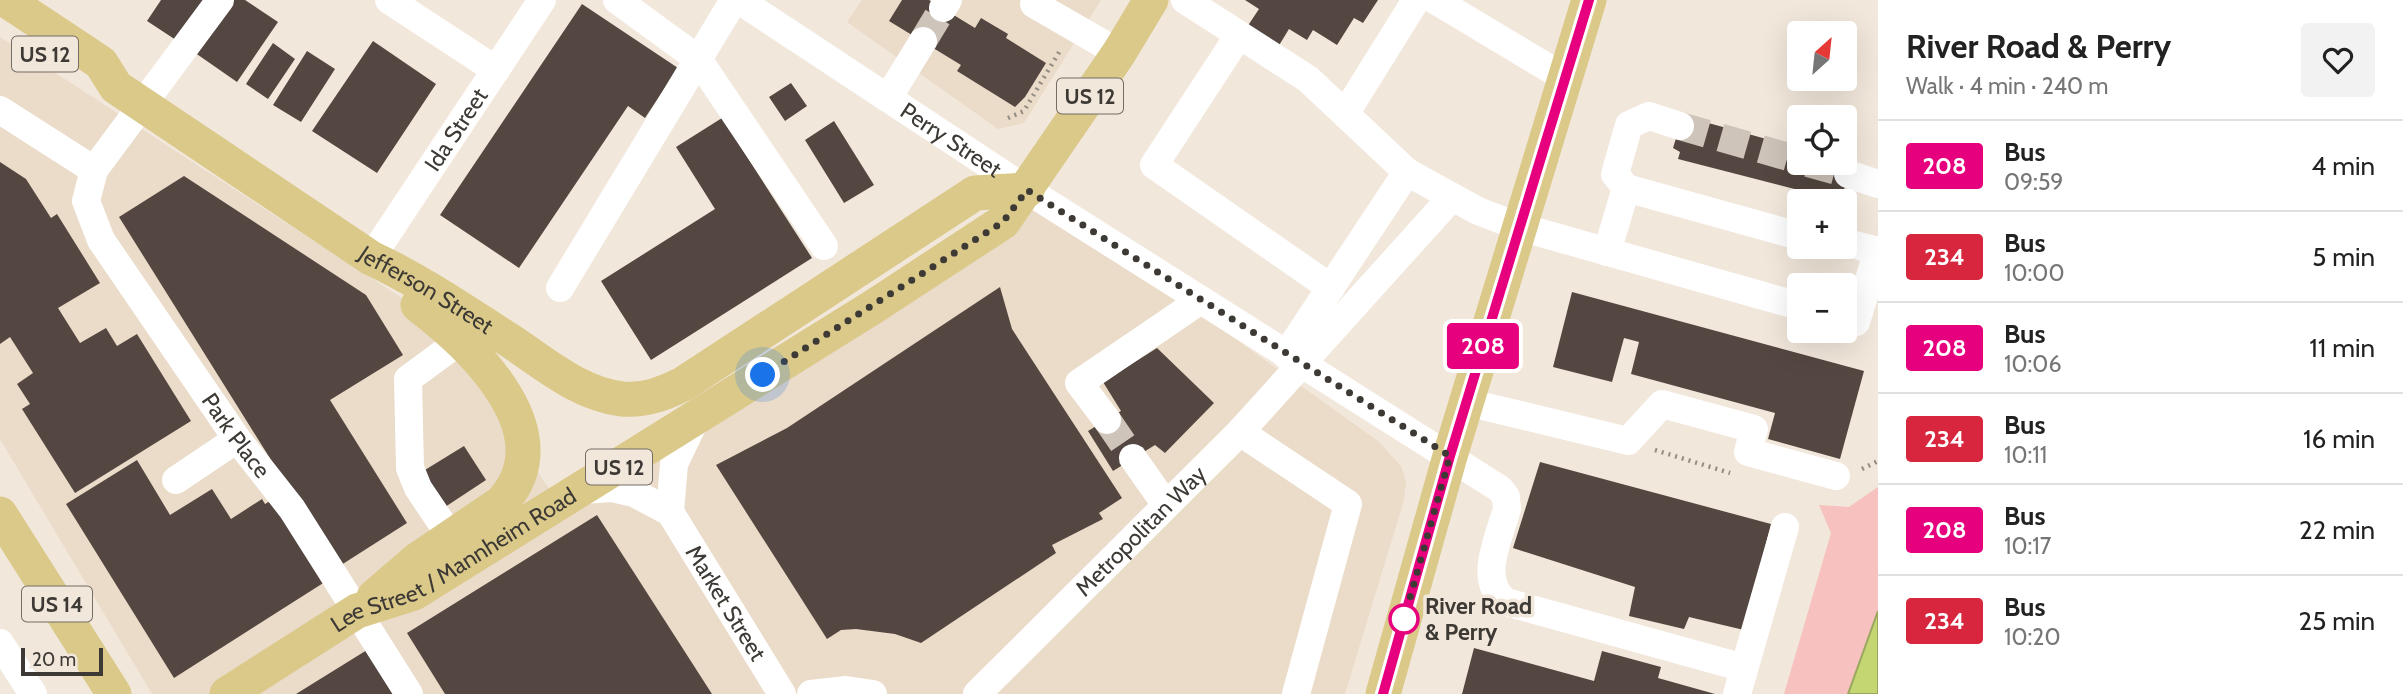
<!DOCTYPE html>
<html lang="en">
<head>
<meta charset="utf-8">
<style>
	body { margin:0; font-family:Cabin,sans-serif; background:#f2f2f2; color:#222; height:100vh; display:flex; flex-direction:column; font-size:26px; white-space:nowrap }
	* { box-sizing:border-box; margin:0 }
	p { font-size:23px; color:#767676 }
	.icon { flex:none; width:38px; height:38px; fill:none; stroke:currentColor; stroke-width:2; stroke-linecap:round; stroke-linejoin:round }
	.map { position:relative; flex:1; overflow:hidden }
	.panel { display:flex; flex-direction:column; background:#fff; width:525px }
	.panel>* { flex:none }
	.badge { padding:0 14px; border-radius:5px; font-size:24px; line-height:46px }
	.needle { width:46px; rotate:27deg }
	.fabs { position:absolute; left:1787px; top:21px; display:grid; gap:14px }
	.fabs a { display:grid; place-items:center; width:70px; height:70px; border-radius:7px; background:#fff; box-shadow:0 7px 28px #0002; font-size:35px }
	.scale { position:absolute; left:21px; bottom:18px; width:82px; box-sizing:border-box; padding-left:7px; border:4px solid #3d3934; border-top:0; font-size:19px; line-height:24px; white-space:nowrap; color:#3d3934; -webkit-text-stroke:5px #f2e7db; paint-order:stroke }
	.you { position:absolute; width:35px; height:35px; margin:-18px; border:5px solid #fff; border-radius:50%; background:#1a73e8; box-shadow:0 0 0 10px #1a73e833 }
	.map>.badge { position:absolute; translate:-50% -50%; box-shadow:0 0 0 4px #fff }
	.round { display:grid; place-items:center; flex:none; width:74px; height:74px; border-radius:7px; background:#f2f2f2 }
	.summary { display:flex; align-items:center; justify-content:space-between; height:119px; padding:0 28px }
	h1 { font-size:33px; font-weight:700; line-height:52px }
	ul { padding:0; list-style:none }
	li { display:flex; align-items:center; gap:21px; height:91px; padding:0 28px; border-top:2px solid #e0e0e0 }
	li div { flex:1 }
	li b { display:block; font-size:26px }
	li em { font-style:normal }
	li .badge { min-width:77px; font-weight:700; text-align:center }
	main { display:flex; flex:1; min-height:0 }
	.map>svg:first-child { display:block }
	.built { fill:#ebdbc9 }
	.green { fill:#f6c1be }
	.water { fill:#c3d672; stroke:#9ba75f; stroke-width:2 }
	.building { fill:#544741 }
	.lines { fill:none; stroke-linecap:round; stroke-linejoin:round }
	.minor-tunnel { stroke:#cec4ba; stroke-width:28; stroke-dasharray:28 14; stroke-linecap:butt }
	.path { stroke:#948d84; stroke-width:4.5; stroke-dasharray:2 5; stroke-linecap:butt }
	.minor { stroke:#fff; stroke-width:28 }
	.major { stroke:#dac989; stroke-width:35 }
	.line-casing { stroke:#fff; stroke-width:16 }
	.line { stroke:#e6007e; stroke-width:10 }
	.walk { stroke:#3d3934; stroke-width:7; stroke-dasharray:0 12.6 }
	.stop-dot { fill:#fff; stroke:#e6007e; stroke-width:3.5 }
	.labels { text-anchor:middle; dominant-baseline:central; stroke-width:7; stroke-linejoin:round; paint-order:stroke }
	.shield { fill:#f2e7db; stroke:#736d66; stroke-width:2 }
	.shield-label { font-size:21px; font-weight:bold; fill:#3d3934 }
	.street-label { font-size:23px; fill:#3d3934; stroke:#f2e7db }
	.stop-label { font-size:23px; font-weight:bold; fill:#3d3934; stroke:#f2e7db; text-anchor:start }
</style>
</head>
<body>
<main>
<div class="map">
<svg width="1878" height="694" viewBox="0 0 1878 694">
	<rect width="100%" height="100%" fill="#f2e7db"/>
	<path class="built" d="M862,0H1101L1024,123L998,129L847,22Z
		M0,37L405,300L441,330L556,499L1027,190L1378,441L1401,466L1406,481L1404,500L1345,694H152L0,439Z"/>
	<path class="green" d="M1878,487V611L1848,694H1784L1831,533L1819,505L1849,507Z"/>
	<path class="water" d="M1878,611V694H1848Z"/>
	<path class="building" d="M161,0H206L179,42L147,21Z
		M225,0H245L278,22L237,82L191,50Z
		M902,0H929L975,28L981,18L1008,34L1006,38L1046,63L1025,97L1015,107L957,71L961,65L889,21Z
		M1245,0H1378L1363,23L1354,18L1337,45L1313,30L1307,40L1289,29L1278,47L1247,27L1259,9Z
		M582,4L678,68L645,118L628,106L519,268L440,215Z
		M373,41L436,84L377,173L312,131Z
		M273,43L295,59L268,99L246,84Z
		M307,51L335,69L301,122L273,105Z
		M791,83L807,106L785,121L769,97Z
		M1683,116L1799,148V163H1851L1841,201L1678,159L1680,152L1673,148Z
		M722,118L812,258L651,360L601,281L715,209L676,147Z
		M834,121L874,185L844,203L805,140Z
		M0,162L26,179L51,218L57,214L100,283L58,308L80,343L106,328L117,346L137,334L191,421L75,493L22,409L30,404L17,384L33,373L10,337L0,344Z
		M184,176L366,295L403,355L330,400L407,523L338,567L119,217Z
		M1000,287L1012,329L1122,498L1099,513L1103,519L1052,545L1056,553L921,643L895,634L856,629L841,630L827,639L716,465L787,428Z
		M1572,292L1864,371L1840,459L1768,439L1775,413L1631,374L1639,342L1624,338L1612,382L1553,367Z
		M1157,348L1214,403L1165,453L1155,445L1113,471L1088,431L1121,411L1103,382Z
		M464,446L486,480L442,509L420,473Z
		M137,460L170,515L212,489L231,519L262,499L265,504L277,497L328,580L174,678L66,504Z
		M1540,462L1771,524L1744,630L1689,617L1684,629L1629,616L1635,587L1513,548Z
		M597,515L712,694H445L407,633Z
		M1474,648L1594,681L1602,651L1661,667L1658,678L1715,694H1462Z
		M367,650L395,694H296Z"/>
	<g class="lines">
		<path class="minor-tunnel" d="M923,41L943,8
			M1680,126L1799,160
			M1808,163L1848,174
			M1107,420L1133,458"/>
		<path class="path" d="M1008,118L1024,111L1061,49
			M1655,450L1730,473
			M1862,469L1878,461"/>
		<g class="minor">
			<path id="s1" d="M220,0L94,170L86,201L101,240L237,439L292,509L409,694"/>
			<path d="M389,0L496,70"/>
			<path d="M617,0L698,59L824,246"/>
			<path id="s2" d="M739,0L1027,190L1500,489L1506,497L1507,509C1499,538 1477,581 1506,602L1744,668"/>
			<path d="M1036,0L1034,4L1119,53"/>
			<path d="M1185,0L1308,79L1407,172"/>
			<path d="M1435,0L1565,78"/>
			<path d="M943,8L948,0"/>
			<path d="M1239,35L1154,165L1331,288"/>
			<path d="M888,98L923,41"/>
			<path d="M0,110L94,170"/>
			<path d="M1345,114L1416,0"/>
			<path d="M1848,174L1878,184"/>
			<path d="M1626,188L1615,174L1629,125L1649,116L1680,126"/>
			<path d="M1844,242L1878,251"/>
			<path d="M1607,252L1626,188L1799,236"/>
			<path id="s3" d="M371,258L542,0"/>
			<path d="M560,288L734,0"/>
			<path d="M1844,319L1856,322L1878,250"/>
			<path d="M1286,355L1407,172L1478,211L1520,227L1799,306"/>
			<path d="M1466,402L1628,441L1662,404L1754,429L1748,452L1836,476"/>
			<path d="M1107,420L1079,383L1201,300"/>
			<path d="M1240,432L1348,504L1296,694"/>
			<path d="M1133,458L1166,505"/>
			<path d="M176,480L237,439"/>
			<path id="s4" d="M582,490L612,488L634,493L670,512L782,694"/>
			<path d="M670,512L674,464L697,416"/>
			<path d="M451,537L418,488L410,468L408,379L461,340"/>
			<path d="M0,643L33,694"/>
			<path d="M811,694L846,690L873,694"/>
			<path id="s5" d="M977,694L1240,432L1452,197"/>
			<path d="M1737,694L1785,527"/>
		</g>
		<g class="major">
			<path id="s6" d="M6,0L101,63L116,87L371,258C420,281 464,311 509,340C544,363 579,394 622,399C644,401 663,394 683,384L975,193L1027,190"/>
			<path d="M0,514L114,694"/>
			<path d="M374,597L417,560L501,503C566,434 472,346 418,305"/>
			<path id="s7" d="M227,694L357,611L414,593L873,307L1003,222L1119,53L1151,0"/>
			<path d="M1383,694L1450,456L1589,0"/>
		</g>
	</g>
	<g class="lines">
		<g class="line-casing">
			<path id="line" d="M1383,694L1450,456L1589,0"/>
		</g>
		<use href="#line" class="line"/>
		<path class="walk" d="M763,375L1003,222L1027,190L1450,456L1404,619"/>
	</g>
	<circle class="stop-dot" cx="1404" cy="619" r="14"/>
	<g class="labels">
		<g class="shield">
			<rect x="12" y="36.5" width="66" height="35" rx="5"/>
			<rect x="1057" y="78.5" width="66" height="35" rx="5"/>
			<rect x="586" y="449.5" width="66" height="35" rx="5"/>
			<rect x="22" y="586.5" width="70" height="35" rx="5"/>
		</g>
		<g class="shield-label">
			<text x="45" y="54">US 12</text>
			<text x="1090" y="96">US 12</text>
			<text x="619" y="467">US 12</text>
			<text x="57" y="604">US 14</text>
		</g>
		<g class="street-label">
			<text stroke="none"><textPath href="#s3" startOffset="154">Ida Street</textPath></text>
			<text stroke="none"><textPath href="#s2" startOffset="254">Perry Street</textPath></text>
			<text stroke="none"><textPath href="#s6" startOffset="513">Jefferson Street</textPath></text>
			<text stroke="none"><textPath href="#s1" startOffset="523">Park Place</textPath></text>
			<text stroke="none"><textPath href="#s5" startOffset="231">Metropolitan Way</textPath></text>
			<text stroke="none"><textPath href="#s7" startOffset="264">Lee Street / Mannheim Road</textPath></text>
			<text stroke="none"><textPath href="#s4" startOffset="200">Market Street</textPath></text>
		</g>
		<g class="stop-label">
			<text x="1425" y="606">River Road<tspan x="1425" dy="26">&amp; Perry</tspan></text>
		</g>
	</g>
</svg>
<div class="fabs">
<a><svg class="needle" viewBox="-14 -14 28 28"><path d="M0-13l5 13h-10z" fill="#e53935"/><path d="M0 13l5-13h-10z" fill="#767676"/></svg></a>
<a><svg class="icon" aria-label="locate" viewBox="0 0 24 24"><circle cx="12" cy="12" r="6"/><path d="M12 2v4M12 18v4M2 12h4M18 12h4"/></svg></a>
<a>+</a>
<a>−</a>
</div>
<div class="scale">20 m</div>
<div class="you" style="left:763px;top:375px"></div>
<b class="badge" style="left:1483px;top:346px;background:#e6007e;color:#fff">208</b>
</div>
<section class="panel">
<div class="summary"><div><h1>River Road &amp; Perry</h1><p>Walk · 4 min · 240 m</p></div><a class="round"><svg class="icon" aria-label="heart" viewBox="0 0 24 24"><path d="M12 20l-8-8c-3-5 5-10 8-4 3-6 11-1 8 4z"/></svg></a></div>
<ul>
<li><span class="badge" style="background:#e6007e;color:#fff">208</span><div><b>Bus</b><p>09:59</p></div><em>4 min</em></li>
<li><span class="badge" style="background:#d7263d;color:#fff">234</span><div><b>Bus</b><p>10:00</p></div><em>5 min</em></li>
<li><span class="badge" style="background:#e6007e;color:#fff">208</span><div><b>Bus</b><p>10:06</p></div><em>11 min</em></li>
<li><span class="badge" style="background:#d7263d;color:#fff">234</span><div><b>Bus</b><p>10:11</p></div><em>16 min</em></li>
<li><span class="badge" style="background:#e6007e;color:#fff">208</span><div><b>Bus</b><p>10:17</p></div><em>22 min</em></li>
<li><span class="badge" style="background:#d7263d;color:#fff">234</span><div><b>Bus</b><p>10:20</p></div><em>25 min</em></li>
</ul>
</section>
</main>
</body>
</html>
